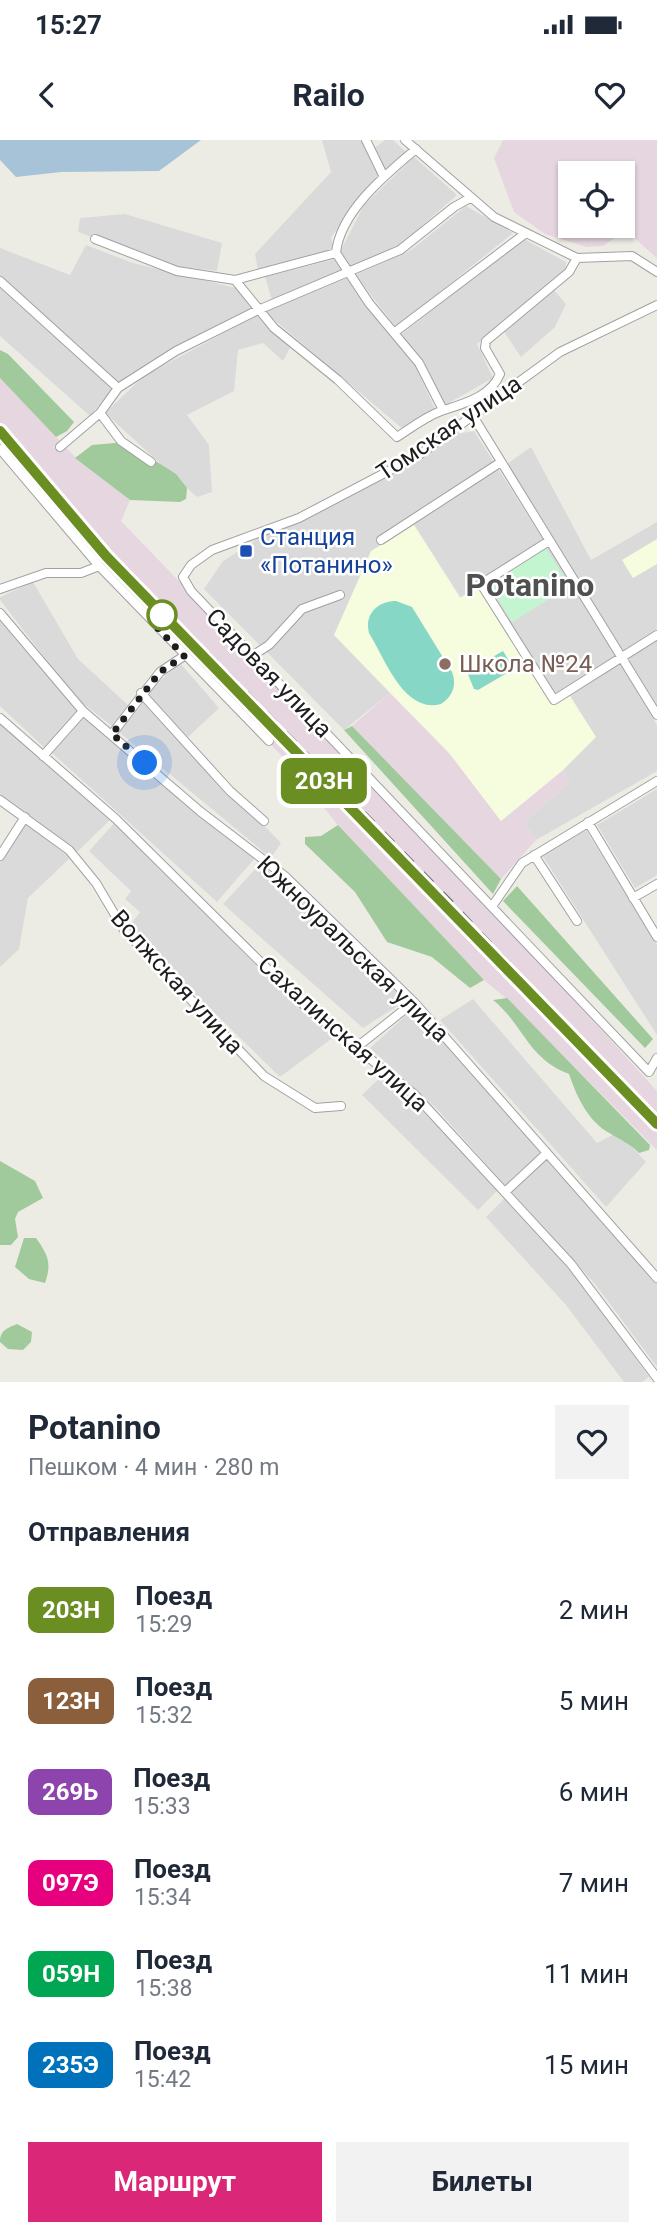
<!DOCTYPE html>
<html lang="ru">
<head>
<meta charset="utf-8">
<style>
	body { margin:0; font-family:Roboto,sans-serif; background:#f2f2f3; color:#1f2937; height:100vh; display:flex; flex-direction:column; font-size:26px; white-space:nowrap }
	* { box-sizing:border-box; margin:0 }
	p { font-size:23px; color:#747a83 }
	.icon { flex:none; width:38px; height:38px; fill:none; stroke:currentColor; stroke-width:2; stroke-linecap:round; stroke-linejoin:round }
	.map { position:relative; height:1242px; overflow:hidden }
	.panel { display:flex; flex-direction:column; background:#fff; flex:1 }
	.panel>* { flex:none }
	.badge { padding:0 14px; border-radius:10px; font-size:24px; line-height:46px }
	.fabs { position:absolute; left:558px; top:21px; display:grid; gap:14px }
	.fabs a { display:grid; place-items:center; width:77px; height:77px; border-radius:0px; background:#fff; box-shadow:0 2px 5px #0004; font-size:35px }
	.you { position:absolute; width:35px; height:35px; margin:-18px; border:5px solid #fff; border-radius:50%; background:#1a73e8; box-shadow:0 0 0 10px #1a73e833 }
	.map>.badge { position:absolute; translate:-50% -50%; box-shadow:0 0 0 4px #fff }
	h2 { padding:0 28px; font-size:26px; line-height:63px }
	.round { display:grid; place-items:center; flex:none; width:74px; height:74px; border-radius:0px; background:#f2f2f3 }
	.summary { display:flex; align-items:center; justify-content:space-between; height:119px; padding:0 28px }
	h1 { font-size:33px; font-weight:700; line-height:52px }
	.action { display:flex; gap:14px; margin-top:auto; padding:14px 28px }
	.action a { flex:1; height:80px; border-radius:0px; background:#db2777; color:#fff; font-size:28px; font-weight:700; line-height:80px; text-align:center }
	.action a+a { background:#f2f2f3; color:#1f2937 }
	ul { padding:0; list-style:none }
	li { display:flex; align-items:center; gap:21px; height:91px; padding:0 28px }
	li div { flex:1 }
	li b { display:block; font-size:26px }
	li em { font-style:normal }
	li .badge { min-width:77px; font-weight:700; text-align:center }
	.status { display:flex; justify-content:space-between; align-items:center; height:49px; padding:0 35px; background:#fff; direction:ltr }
	.status svg { height:19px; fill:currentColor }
	header { display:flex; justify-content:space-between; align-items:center; height:91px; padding:0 28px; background:#fff; font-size:32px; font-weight:700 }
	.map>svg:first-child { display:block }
	.residential { fill:#dbdada }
	.industrial { fill:#e6d6e0; fill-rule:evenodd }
	.education { fill:#f6fcde }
	.forest { fill:#a0ca9b }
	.park { fill:#c3f5d1 }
	.pitch { fill:#87d7c7 }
	.water { fill:#a7c3d8 }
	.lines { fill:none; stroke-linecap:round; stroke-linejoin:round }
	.minor-casing { stroke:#a1a1a1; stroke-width:10 }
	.minor { stroke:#fff; stroke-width:8 }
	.rail { stroke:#6b6b6b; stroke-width:2; stroke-dasharray:14 14; stroke-linecap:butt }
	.line-casing { stroke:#fff; stroke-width:16 }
	.line { stroke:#6b8e23; stroke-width:10 }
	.walk { stroke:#1d1d1d; stroke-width:7; stroke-dasharray:0 12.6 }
	.transit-dot { fill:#1a4fb4; stroke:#fff; stroke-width:2.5 }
	.stop-dot { fill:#fff; stroke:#6b8e23; stroke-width:3.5 }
	.education-dot { fill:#8d6e63; stroke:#fff; stroke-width:2.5 }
	.labels { text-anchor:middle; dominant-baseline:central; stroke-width:5; stroke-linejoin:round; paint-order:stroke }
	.street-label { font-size:24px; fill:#1d1d1d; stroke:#fff }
	.transit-label { font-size:24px; fill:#164399; stroke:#fff; text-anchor:start }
	.education-label { font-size:24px; fill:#785e54; stroke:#fff; text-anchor:start }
	.district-label { font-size:32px; font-weight:bold; fill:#505050; stroke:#fff }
</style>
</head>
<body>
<div class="status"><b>15:27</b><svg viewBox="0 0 49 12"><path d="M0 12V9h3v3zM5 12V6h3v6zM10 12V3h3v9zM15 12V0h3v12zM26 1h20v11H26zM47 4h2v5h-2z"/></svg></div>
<header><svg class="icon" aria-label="back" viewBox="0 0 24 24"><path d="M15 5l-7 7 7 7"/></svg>Railo<svg class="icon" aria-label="heart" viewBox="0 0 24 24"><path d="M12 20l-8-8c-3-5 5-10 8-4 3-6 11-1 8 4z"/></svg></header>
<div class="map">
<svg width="657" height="1242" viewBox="0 0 657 1242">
	<rect width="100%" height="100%" fill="#edece4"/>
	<path class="residential" d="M322,0H362L379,35L331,97L334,112L258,130L255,114L331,32Z
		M385,0H393L408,14L387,32L372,10Z
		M414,17L457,55L398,107L351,129L340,112L364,65Z
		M466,66L513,93L396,187L355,135L411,110Z
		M125,74L222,103L217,131L172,126L78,92L80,78Z
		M524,99L566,122L565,132L477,204L493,238L445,265L402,194Z
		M86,105L133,123L236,148L254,168L118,245L0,137V108L70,135Z
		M335,119L343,131L272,160L265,137Z
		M347,138L415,225L436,271L404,290L265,172Z
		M0,147L113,248L90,276L0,196Z
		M553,149L566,164L555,187L521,217L503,190Z
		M259,174L290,208L283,221L263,203L238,210L234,251L187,275L209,305L212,352L197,357L105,273L144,236Z
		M474,291L617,515L549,557L478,446L461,458L414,385L334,495L390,553L344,590L204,449L223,421L261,397L395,334L456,294Z
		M531,307L591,420L657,382V489L623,511L507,324Z
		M33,442L78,519L129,566L113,587L76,558L0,460V457Z
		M0,481L81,571L46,609L0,566Z
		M657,500V568L627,519Z
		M180,523L219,568L188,597L146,553Z
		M620,523L657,585V631L536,700L524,682L569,643L563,630L595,597L570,556Z
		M144,562L281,703L271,718L119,592Z
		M84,575L255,718L217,762L51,612Z
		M0,584L112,678L76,713L0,655Z
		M657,649V735L635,748L597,685Z
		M116,681L334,897L280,937L128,788L140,772L125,759L131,751L89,711Z
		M26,682L70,718L28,758L19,809L0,827V722Z
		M586,690L657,804V895L542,715Z
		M260,724L323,776L407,860L363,888L223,764Z
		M473,859L597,1003L618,992L646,1022L606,1067L440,880Z
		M413,869L542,1012L506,1046L436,968L370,908Z
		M385,933L499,1049L478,1070L362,955Z
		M548,1017L657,1142V1227L595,1144L511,1052Z
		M505,1058L581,1143L649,1237L642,1242H624L566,1165L486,1077Z"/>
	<path class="industrial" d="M503,0H657V118L632,96L623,92L603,106L587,107L545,94L514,72L494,18ZM623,33V86H570V33Z
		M0,238L78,320L130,360L121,381L430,702L657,951V1010L507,859L484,840L338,685L281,615L121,447L54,369L0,303Z
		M390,553L450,614L501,681L563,630L569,643L524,682L536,700L501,739L352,586Z"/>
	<path class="education" d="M414,385L460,458L478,446L553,564L570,556L596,597L563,630L501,681L450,614L334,495L371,411Z
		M657,399V424L633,438L622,420Z"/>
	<path class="forest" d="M0,210L8,214L74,282L67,291L56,297L0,238Z
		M126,302L176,334L187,348L186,359L180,362L130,360L75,318L92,305Z
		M352,586L501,739L493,754L344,590Z
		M338,685L484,840L470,848L432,817L387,802L355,752L305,704V697L321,696Z
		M517,746L653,899L645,908L503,761Z
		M507,858L650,1005L649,1010L639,1013C630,1004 621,1000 611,994C588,982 577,957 569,934C528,919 523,884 493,860Z
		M0,1021L35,1041L43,1058L18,1072L15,1079L18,1097L11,1105H0Z
		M24,1098H36C48,1115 52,1123 45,1143L29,1139L15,1127Z
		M17,1184L32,1192L31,1202L23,1210L8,1209L0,1202C0,1190 8,1188 17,1184Z"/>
	<path class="park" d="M545,407L570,446L512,482L488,443Z"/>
	<path class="pitch" d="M396,461L412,467L452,532C457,545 453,556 441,564C404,574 385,519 369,493C364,474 378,461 396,461Z
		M503,511L514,529L478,550L474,549L467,532Z"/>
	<path class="water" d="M0,0H201L159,31L61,32L16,37L0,20Z"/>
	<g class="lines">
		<g class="minor-casing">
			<path id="minor" d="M366,0L384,37
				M405,0L494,77L577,118L632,116L657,132
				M95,99L177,131L235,140L336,113C340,72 385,35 416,9
				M336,113L369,163L419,223L443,270
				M235,140L274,188L338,240L397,297C411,288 425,277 441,271C462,264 490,258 500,234L485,208L486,201L569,132L577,118
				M0,141L118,248
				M657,165L560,212L419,315L299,378L212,410L191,425L183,437L191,451L649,932L657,918
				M395,192L526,93
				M100,273L121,301L151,322
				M473,276L657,575
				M60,307L100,273L118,248L176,211L258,170L400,110L454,67L470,58
				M0,309L99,426L269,601
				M381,400L501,322
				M549,401L481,444L554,560L657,495
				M0,449L46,433H81L99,426
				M0,473L83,571L201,672L286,737L414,862L657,1138
				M252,516L269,505L302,469L340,455
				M141,553L230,651L264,681
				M0,578L116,679L306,867L415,955L571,1124L657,1238
				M112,594L160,532L184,516
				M43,616L83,571
				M0,660L69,710L96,743L124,790L264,936L315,968L341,966
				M588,682L657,797
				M534,715L577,781
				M0,716L25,677
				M633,758L657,744
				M493,765L522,723L657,641
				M357,907L414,862
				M505,1052L547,1013"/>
		</g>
		<use href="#minor" class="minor"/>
		<path class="rail" d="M0,285L99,400L452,761L657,979
			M96,411L488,816"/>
	</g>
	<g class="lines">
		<g class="line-casing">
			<path id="line" d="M0,291L106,416L657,984"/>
		</g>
		<use href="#line" class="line"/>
		<path class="walk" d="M145,623L112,594L160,532L184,516L152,482L162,475"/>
	</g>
	<rect class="transit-dot" x="239" y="404" width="14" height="14" rx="3.5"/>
	<circle class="stop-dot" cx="162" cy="475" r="14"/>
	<circle class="education-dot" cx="445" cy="524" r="7"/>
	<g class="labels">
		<g class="street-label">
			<text transform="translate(449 288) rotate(-34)">Томская улица</text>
			<text transform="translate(269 533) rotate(46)">Садовая улица</text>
			<text transform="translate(353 809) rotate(44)">Южноуральская улица</text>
			<text transform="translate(177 842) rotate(48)">Волжская улица</text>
			<text transform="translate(343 894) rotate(42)">Сахалинская улица</text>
		</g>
		<g class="transit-label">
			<text x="260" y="397">Станция<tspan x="260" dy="28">«Потанино»</tspan></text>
		</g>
		<g class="education-label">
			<text x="459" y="524">Школа №24</text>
		</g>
		<g class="district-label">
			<text x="530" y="445">Potanino</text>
		</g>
	</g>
</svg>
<div class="fabs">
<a><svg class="icon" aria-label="locate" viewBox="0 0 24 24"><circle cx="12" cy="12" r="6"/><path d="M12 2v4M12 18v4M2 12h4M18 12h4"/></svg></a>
</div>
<div class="you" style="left:145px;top:623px"></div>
<b class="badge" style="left:324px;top:641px;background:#6b8e23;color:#fff">203Н</b>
</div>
<section class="panel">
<div class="summary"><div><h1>Potanino</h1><p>Пешком · 4 мин · 280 m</p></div><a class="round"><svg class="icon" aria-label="heart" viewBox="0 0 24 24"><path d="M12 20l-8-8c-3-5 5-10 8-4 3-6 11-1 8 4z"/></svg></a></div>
<h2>Отправления</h2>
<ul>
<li><span class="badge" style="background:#6b8e23;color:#fff">203Н</span><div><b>Поезд</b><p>15:29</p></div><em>2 мин</em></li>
<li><span class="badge" style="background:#8b5e3c;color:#fff">123Н</span><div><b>Поезд</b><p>15:32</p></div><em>5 мин</em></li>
<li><span class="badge" style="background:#8e44ad;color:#fff">269Ь</span><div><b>Поезд</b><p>15:33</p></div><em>6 мин</em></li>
<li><span class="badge" style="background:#e6007e;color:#fff">097Э</span><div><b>Поезд</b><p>15:34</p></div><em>7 мин</em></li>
<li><span class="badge" style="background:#00a651;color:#fff">059Н</span><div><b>Поезд</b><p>15:38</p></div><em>11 мин</em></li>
<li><span class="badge" style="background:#0072bc;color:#fff">235Э</span><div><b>Поезд</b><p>15:42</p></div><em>15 мин</em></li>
</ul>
<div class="action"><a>Маршрут</a><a>Билеты</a></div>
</section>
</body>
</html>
